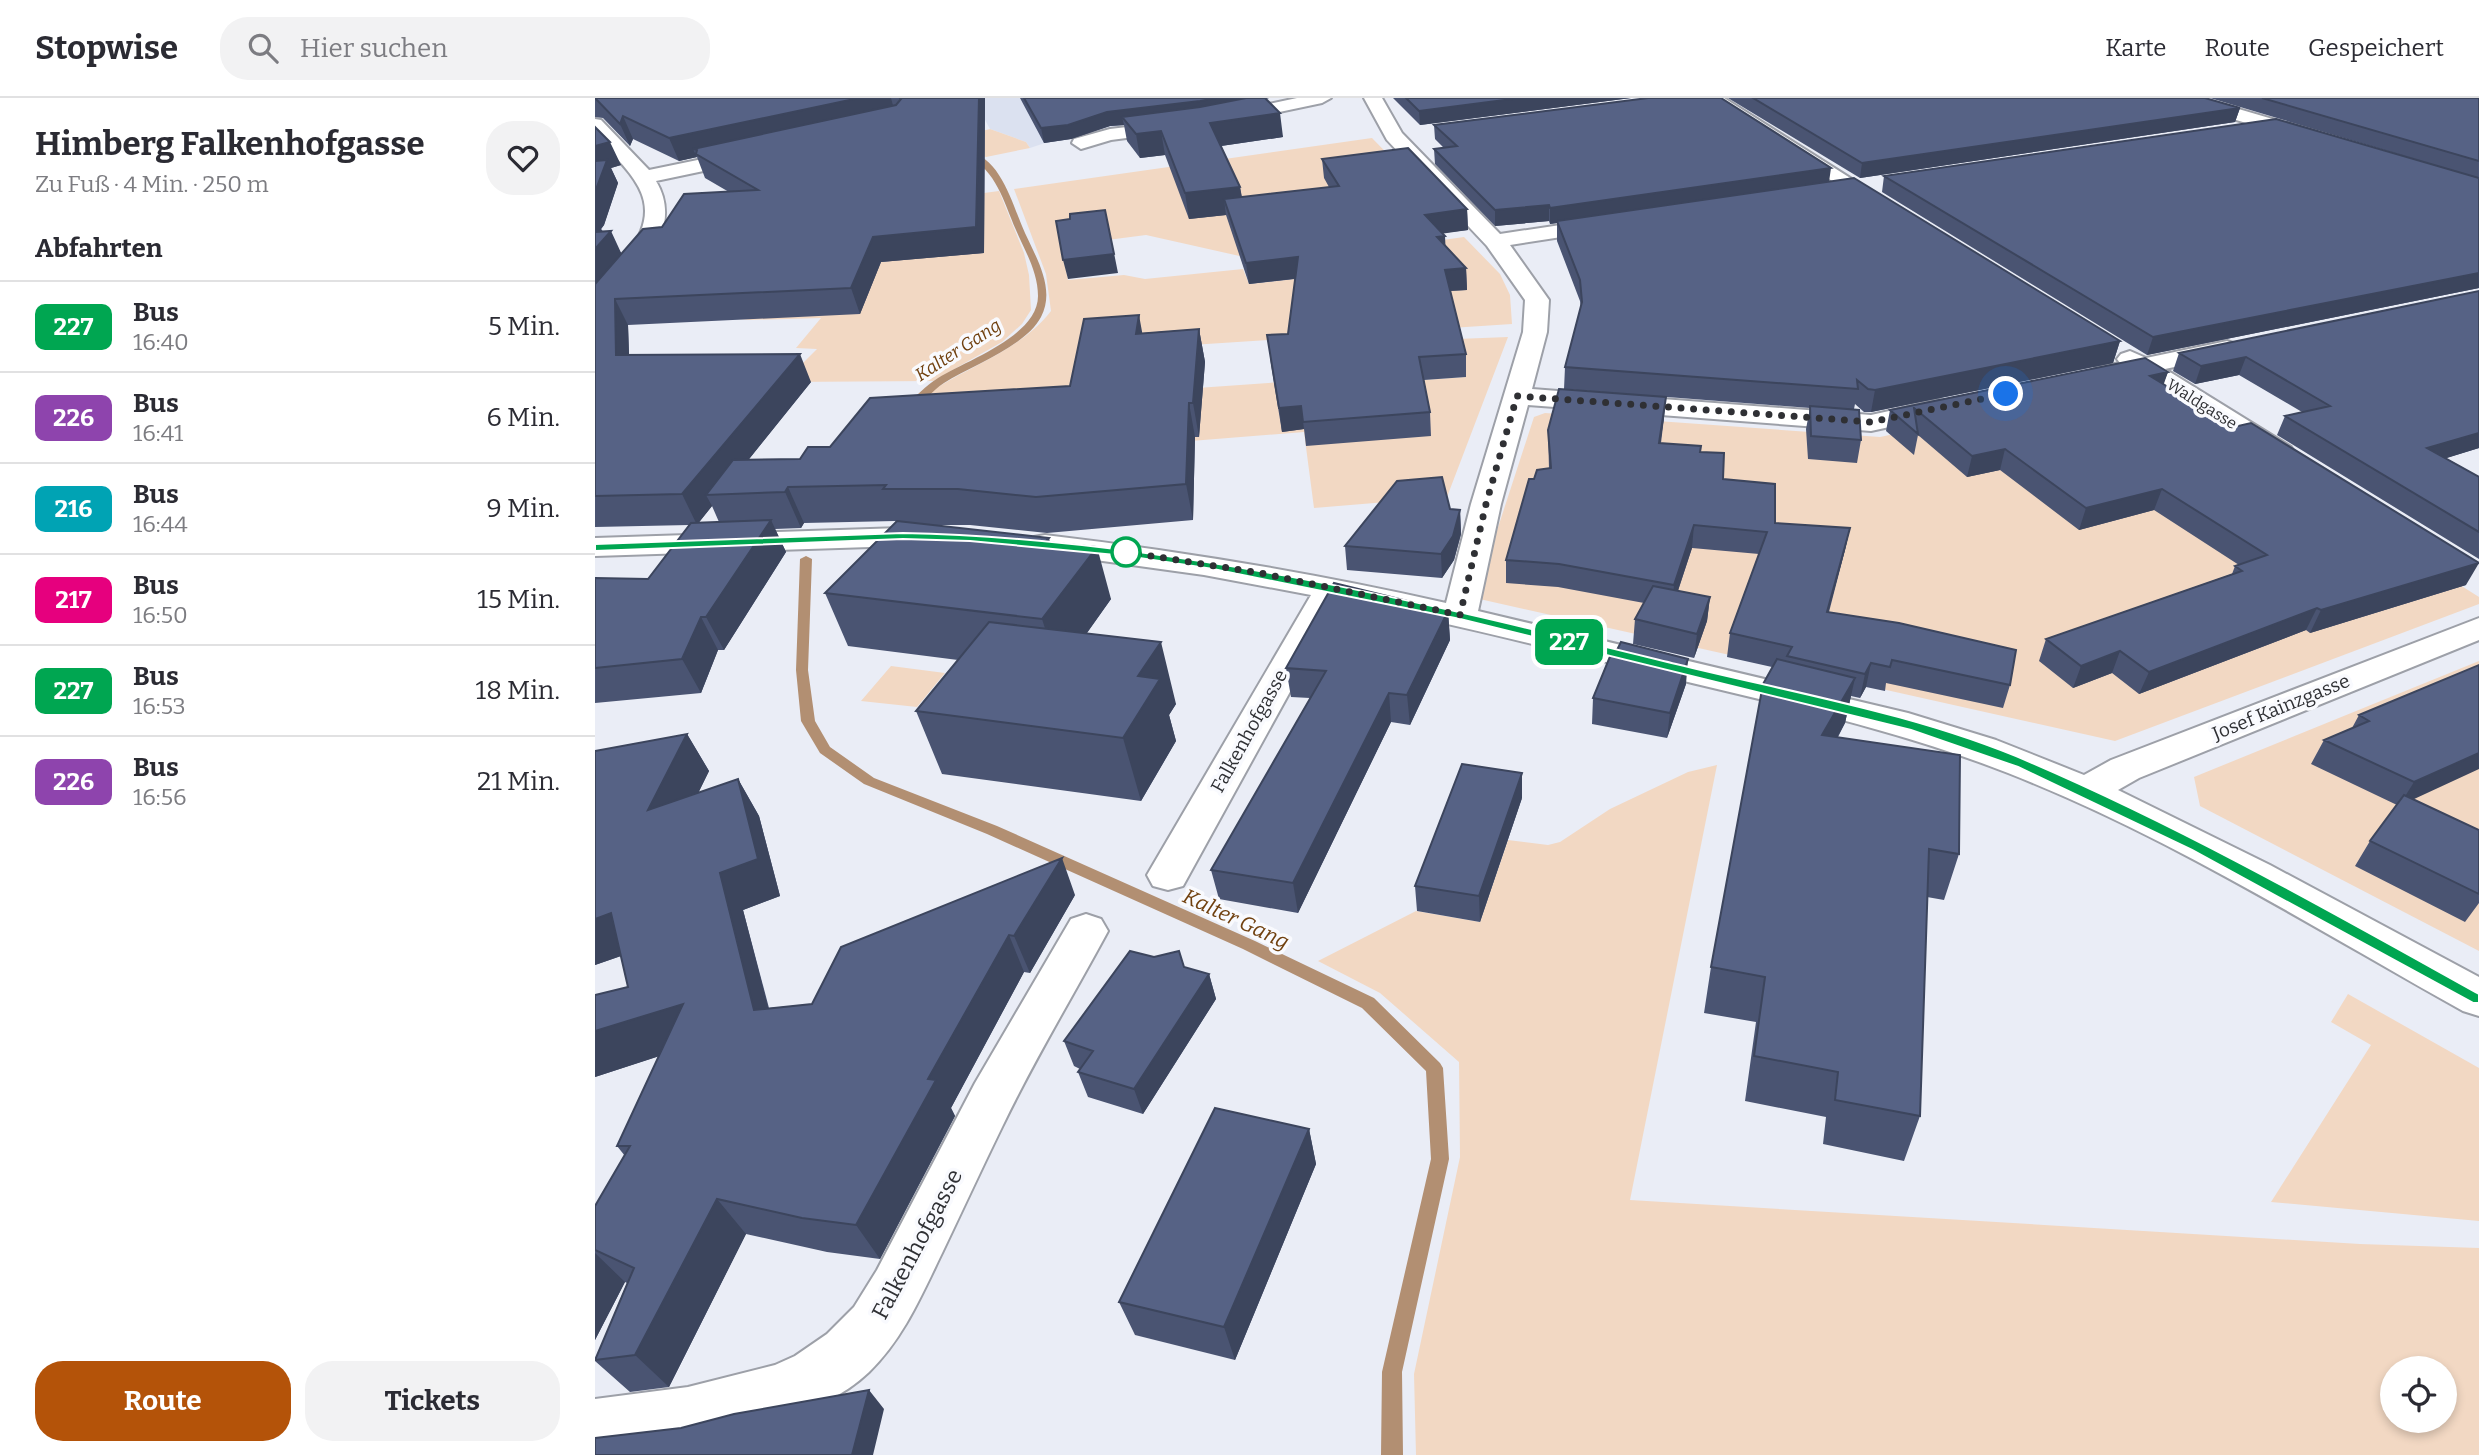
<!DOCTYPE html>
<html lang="de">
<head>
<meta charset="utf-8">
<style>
	body { margin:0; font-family:Bitter,serif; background:#f2f2f3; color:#2b2b33; height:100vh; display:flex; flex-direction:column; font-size:26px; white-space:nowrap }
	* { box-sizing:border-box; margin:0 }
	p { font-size:23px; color:#7c7c81 }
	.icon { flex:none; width:38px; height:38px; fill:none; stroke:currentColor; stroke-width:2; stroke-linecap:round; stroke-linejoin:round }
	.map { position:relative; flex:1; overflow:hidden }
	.drawer { display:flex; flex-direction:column; background:#fff; width:595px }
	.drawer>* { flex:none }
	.badge { padding:0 14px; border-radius:10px; font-size:24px; line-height:46px }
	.tools { position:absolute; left:1785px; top:1258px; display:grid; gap:14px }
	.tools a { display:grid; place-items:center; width:77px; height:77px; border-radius:50%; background:#fff; box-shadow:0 4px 10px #0003; font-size:35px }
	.you { position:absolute; width:35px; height:35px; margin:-18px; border:5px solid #fff; border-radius:50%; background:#1a73e8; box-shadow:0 0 0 10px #1a73e833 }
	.map>.badge { position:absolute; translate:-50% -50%; box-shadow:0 0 0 4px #fff }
	h2 { padding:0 35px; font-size:26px; line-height:63px }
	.round { display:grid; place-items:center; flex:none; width:74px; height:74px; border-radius:28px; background:#f2f2f3 }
	.overview { display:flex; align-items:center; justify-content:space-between; height:119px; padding:0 35px }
	h1 { font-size:33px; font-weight:700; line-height:52px }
	.primary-button { display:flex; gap:14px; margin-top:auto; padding:14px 35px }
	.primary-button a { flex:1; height:80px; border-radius:28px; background:#b45309; color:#fff; font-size:28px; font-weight:700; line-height:80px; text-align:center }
	.primary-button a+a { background:#f2f2f3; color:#2b2b33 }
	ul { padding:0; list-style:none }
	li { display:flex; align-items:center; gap:21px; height:91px; padding:0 35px; border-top:2px solid #e1e1e2 }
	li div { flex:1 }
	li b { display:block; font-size:26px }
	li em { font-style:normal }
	li .badge { min-width:77px; font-weight:700; text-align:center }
	header { display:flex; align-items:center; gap:42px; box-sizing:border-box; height:98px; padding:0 35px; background:#fff; border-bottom:2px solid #e1e1e2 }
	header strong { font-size:33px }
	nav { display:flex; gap:38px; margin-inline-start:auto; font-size:24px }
	.search { width:490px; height:63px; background:#f2f2f3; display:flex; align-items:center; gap:18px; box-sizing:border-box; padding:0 24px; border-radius:28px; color:#7c7c81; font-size:26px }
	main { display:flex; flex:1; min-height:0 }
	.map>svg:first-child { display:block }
	.built { fill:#dbe1f0 }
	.green { fill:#f2d8c3; fill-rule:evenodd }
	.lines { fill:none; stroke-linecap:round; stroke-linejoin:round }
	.stream { fill:#b28f72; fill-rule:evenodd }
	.minor-casing { stroke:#9da0a8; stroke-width:4 }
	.minor { fill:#fff; fill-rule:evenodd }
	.wall { fill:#4a5472; fill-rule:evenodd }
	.shaded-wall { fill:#3c455d }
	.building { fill:#566285; stroke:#3c455d; stroke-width:2 }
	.line { fill:#00a651; stroke:#fff; stroke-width:2 }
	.walk { stroke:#2f3034; stroke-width:7; stroke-dasharray:0 12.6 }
	.stop-dot { fill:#fff; stroke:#00a651; stroke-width:3.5 }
	.labels { text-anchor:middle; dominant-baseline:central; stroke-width:7; stroke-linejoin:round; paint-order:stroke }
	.far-street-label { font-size:16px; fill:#2f3034; stroke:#f9fafe }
	.far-water-label { font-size:18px; font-style:italic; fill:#70400f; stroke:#f9fafe }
	.street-label { font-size:19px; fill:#2f3034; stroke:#f9fafe }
	.water-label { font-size:21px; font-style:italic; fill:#70400f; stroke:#f9fafe }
	.near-street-label { font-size:23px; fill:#2f3034; stroke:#f9fafe }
</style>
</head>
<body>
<header>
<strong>Stopwise</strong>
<div class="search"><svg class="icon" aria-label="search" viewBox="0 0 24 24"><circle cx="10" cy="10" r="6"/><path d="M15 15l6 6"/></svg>Hier suchen</div>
<nav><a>Karte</a><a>Route</a><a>Gespeichert</a></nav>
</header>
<main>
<section class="drawer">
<div class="overview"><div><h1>Himberg Falkenhofgasse</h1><p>Zu Fuß · 4 Min. · 250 m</p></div><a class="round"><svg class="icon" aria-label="heart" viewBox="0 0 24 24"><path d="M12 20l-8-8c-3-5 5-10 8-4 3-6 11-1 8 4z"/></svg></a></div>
<h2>Abfahrten</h2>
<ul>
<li><span class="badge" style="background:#00a651;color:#fff">227</span><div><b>Bus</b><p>16:40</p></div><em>5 Min.</em></li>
<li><span class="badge" style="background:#8e44ad;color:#fff">226</span><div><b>Bus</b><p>16:41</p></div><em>6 Min.</em></li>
<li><span class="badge" style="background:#00a3b4;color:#fff">216</span><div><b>Bus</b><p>16:44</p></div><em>9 Min.</em></li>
<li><span class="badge" style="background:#e6007e;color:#fff">217</span><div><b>Bus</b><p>16:50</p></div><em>15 Min.</em></li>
<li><span class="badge" style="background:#00a651;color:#fff">227</span><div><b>Bus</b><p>16:53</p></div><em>18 Min.</em></li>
<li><span class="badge" style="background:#8e44ad;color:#fff">226</span><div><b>Bus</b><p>16:56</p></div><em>21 Min.</em></li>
</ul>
<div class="primary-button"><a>Route</a><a>Tickets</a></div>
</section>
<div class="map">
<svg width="1884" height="1357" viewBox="0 0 1884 1357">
	<rect width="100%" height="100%" fill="#eaedf6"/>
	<path class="built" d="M369,0H544L550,26L450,45L435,50L431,44L395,31L382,7Z"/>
	<path class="green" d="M395,31L431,44L435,50L391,59L342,44Z
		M777,40L867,132L674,160L649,159L551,137L466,148L473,182L529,177L550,181L648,171L654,186L717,179L714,161L869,139L905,176L915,197L917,226L550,250L545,294L815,275L816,283L871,279L862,241L913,239L852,399L719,410L709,334L546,347L267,361C289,340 319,305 343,289C382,265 427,250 456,213L451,176L419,91Z
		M404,93L429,155L434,177L436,212L427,226L407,244L338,283L189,284L222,251L201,250L226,220L155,222L108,218L173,180L293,163L389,118V95Z
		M1544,284L1884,499V506L1520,643L880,500L939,319L950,315L1285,339Z
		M1884,563V853L1605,708L1599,679Z
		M296,568L350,575L322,609L266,603Z
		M1122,667L1035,1102L1765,1146L1884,1150V1357H821L819,1276L865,1059L864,964L785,895L723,863L821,813L885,824L913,742L953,747L965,744L1015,711L1093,674ZM1797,1270H1850V1323H1797Z
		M1753,896L1884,970V1123L1676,1104L1776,947L1736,924Z"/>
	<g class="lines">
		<path class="stream" d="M372,55C403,55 417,104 427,128C438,155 462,189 446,219C430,249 377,267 349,285C337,292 328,307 316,312L311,309C320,298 331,288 343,280C372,262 443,238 443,198C443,174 430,153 421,132C408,102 402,74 372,57Z
			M211,458L217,461L213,572L220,623L235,649L279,680L402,728L660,843L779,900L845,965L848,970L854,1061L807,1274L808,1357H786L787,1274L836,1061L831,973L767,910L648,851L392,736L269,686L225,655L206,623L201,572L205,461Z"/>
		<g class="minor-casing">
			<path id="minor" d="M702,0H736L727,5L608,30L516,42L486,51L477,45L479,41L515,31L608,20Z
				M769,0H787L807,35L905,136L1012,120L1020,121L1023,126L1020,131L1012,132L915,147L954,202L952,234L937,291L1276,317L1344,302L1354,304L1358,310L1354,316L1276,333L933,307L906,406L883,513L1313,615L1401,642L1489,677L1516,662L1884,520V542L1544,680L1523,692L1675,767L1884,879V918L1868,913C1719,830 1572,737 1413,675C1309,634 1201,610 1093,584C977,556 862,526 745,503L588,788L573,792L558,788L552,777L716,497L609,477L450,455L439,453L434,446L439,439L450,437C585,453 719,475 851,505L876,406L928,234L930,202L892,148L792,42Z
				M1108,0H1129L1301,109L1298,113H1284Z
				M1578,0H1606L1722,34L1724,38L1722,42H1708L1581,4Z
				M0,21L6,22L54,72L156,51L166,57L156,63L61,83C91,133 40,179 8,215L0,217C0,188 4,192 22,171C74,108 46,86 0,37Z
				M1632,243L1641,246L1645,251L1641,256L1570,271L1696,349L1700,355L1696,361L1686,364L1676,361L1543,277L1509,284L1500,282L1496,276L1500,270L1525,265L1522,261L1526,256L1535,253L1551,260Z
				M337,429L348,431L353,438L348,445L337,447L0,458V440Z
				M491,816L506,821L513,833C478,898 439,962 407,1029C387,1070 368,1111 348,1153C327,1196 309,1240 274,1274C217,1329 77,1357 0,1357V1301L93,1289L180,1267L200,1258L232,1236L259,1209L282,1172L380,985L476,821Z"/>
		</g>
		<use href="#minor" class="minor"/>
	</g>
	<path class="wall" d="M0,0H390L389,155L286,164L265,216L33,227L34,257L216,284L154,361H205L235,349L475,288L547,235L604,231L610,264L604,339H600L598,422L452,435L375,427H335L454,440L455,444L516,501L492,535L581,606L574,617L581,643L546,703L347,676L321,613L363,562L253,548L230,495L301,424L300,423L209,425L206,430L180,431L191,454L129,552H123L106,595L0,605V480L53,481L94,427L0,429V29L26,67L16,70L23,85L9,127L6,131L27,156L67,129L134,94L110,80L102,59L84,63L38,41L35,48L8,20L0,19ZM117,408L124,424H104Z
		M425,0H674L670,1L688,39L626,48L645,89L647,99L734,89L729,80L727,61L872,111L873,132L847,135L850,138V147L871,170L872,192L855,193L871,256V279L829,282L835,314L836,338L711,348L709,331L687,334L675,260L693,236L700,181L654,186L631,117L594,121L570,57L545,60L532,43L529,27L515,28L476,41L449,45Z
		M798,0H1036L825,27Z
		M1133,0H1610L1645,10L1640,24L1265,80Z
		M1615,0H1884V190L1552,257L1287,94L1289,78L1873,77Z
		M839,27L1234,84L1525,243L1518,265L1276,314H1269L1260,306L1259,311L1266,342L1262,365L1213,361L1211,331L1215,310L969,291L970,269L986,211L985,203L962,143V125L955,126L954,123L900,128L840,66L839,51L849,50L840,41Z
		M1884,193V350L1851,360L1884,379V461L1682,337L1690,318L1707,314L1644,277L1600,286L1578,273L1584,255Z
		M1573,274L1568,286L1871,487L1715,535L1711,532L1544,596L1517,575L1478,590L1444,563L1451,541L1637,476L1640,468L1644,467L1559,412L1484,432L1405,372L1372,379L1323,337L1319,357L1291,333L1295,312Z
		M1069,320L1066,345L1105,354L1128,381L1180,425L1255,430L1250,452L1234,514L1415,587L1408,610L1291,585L1290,593L1271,589L1265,600L1256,598L1250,625L1243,639L1364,756L1349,802L1332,799L1325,1018L1309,1063L1228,1046L1231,1019L1150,1003L1161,924L1109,915L1116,869L1177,569L1132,559L1135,535L1164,456L1097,450L1083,493L1115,499L1112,523L1099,560L1038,546L1040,521L1049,505L963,489L911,485V462L939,381L954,371L953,332Z
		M865,412L866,436L859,462L847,480L752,472L750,448Z
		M853,513L855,542L815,627L796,624L703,815L624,801L616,772L715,600L696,599L691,570Z
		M1884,567L1818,702L1884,732V805L1870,824L1760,768L1775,743L1802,707L1716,666L1729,642L1757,630L1764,617Z
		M1091,586L1072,640L997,626L998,600Z
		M92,636L114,673L103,695L143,681L164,718L185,798L148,812L174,910L217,906L480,797L435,875L429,874L356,1010L360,1018L285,1161L232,1154L151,1136L74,1289L35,1294L0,1263L32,1185L30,1184L0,1242V1108L30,1058L22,1048L64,958L0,979L33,889L26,858L0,867V653Z
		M927,700L885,824L822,813L820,788Z
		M589,869L614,876L621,901L548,1016L493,999L483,974L485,971L479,968L469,943Z
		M714,1031L721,1066L640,1262L540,1237L524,1204Z"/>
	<path class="shaded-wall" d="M264,0H296L300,15L102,52L98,51L102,59L84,63L74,40Z
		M384,0H390L389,155L286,164L265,216L256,190L278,139Z
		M621,0H674L656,4L527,19L529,27L515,28L476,41L449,45L446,30L512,14Z
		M925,0H1036L825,27L824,13Z
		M1645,10L1640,24L1265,80L1267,65Z
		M685,15L688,39L619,49L615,25Z
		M28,18L38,41L35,48L25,26Z
		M566,33L570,57L545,60L541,36Z
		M15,44L26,67L16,70L23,85L9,127L6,131L9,138L16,133L28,159L0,191V48Z
		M1236,70L1234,84L955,126V110Z
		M645,89L649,115L629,101L631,117L594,121L590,95Z
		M954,107V123L900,128V112Z
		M872,111L873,132L831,138L830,117Z
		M514,130L523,175L473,181L468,162Z
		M850,138L851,159L842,139Z
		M703,159L706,180L654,186L651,165Z
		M871,170L872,192L851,193L850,172Z
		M1884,175V190L1552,257L1558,239Z
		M20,201L33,227L35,285L21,257Z
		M544,217L550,250L541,236Z
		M604,231L610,264L604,339L598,305Z
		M1525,243L1518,265L1276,314L1280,292Z
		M205,256L216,284L126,396L111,397L117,408L102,427L87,396Z
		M1651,259L1644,277L1600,286L1606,268Z
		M1573,274L1566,294L1555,278Z
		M1071,299L1069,320L1062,367L1064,345Z
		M594,305L600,339L598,422L591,386Z
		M706,308L709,331L687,334L684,310Z
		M1884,335V350L1823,369L1832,350Z
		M1410,351L1405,372L1372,379L1377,358Z
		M193,389L209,425L206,430L190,394Z
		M1567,391L1559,412L1484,432L1491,410Z
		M865,412L866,436L859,462L847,480L846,456Z
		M176,422L191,454L129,552L111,519Z
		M1099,427L1097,450L1077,510L1079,487Z
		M1255,430L1250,452L1227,537L1232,514Z
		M502,449L516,501L464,574L447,521Z
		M1884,465L1871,487L1715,535L1726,512Z
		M1115,499L1112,523L1099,560L1102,536Z
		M1722,510L1711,532L1544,596L1554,574Z
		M853,513L855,542L815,627L812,597Z
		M106,519L123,552L106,595L87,561Z
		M566,544L581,606L574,617L581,643L546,703L528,640L543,578Z
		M1525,553L1517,575L1478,590L1486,568Z
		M1093,561L1091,586L1072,640L1075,615Z
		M1276,565L1271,589L1265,600L1270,576Z
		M1260,580L1250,625L1218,683L1227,637Z
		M794,595L796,624L703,815L698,785Z
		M92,636L114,673L77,749L53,712Z
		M1884,655V671L1804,708L1819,684Z
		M927,675V700L885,824L884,798Z
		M143,681L164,718L185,798L148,812L183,948L159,912L125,775Z
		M467,760L480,797L435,875L419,838Z
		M16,815L43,852L0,867V821Z
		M414,837L429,874L356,1010L360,1018L285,1161L261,1127L333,981Z
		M614,876L621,901L548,1016L539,991Z
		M88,906L114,942L0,979V933Z
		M714,1031L721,1066L640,1262L629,1229Z
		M122,1101L151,1136L74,1289L40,1257Z
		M0,1155L30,1184L0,1242Z
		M274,1292L289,1311L278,1357H257Z"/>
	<path class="building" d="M0,0H264L74,40L28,18L25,26Z
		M305,0H384L381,129L278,139L256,190L20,201L21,257L205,256L87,396L0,398V186L48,131L67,129L89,96L163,92L101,56L102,52L98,51L301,7L306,1Z
		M429,0H621L605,3L512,14L473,27L446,30Z
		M651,0H670L685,15L615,25L645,89L590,95L566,33L541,36L527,19L605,9Z
		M811,0H925L824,13Z
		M1053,0H1126L1236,70L955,110L954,107L900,112L839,51L862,48L839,27Z
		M1158,0H1610L1645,10L1267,65Z
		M1667,0H1884V63Z
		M1681,21L1884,80V175L1558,239L1289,78Z
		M0,29L15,44L0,48Z
		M813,50L872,111L830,117L850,138L842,139L871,170L850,172L871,256L824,259L835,314L708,324L706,308L684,310L672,237L693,236L703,159L651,165L629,101L744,88L727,61Z
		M12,62L0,94V63Z
		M1259,80L1525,243L1280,292L1273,291L1262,282L1263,291L970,269L987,204L985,182L962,123Z
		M510,112L519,156L468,162L461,123L475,121V116Z
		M16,133L0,151V134Z
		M1884,193V335L1832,350L1884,379V434L1690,318L1735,308L1651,259L1606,268L1584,255Z
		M544,217L541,236L604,231L598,305H594L591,386L441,399L363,391H288L291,387L193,389L190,394L111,397L138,362L205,361L213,349H235L275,300L475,288L489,221Z
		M1550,260L1573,274L1555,278L1639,329L1656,325L1884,465L1726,512L1722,510L1554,574L1525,553L1486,568L1451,541L1647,473L1640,468L1672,457L1567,391L1491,410L1410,351L1377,358L1319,310L1323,336L1295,312Z
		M964,291L1071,299L1064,345L1106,348L1105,354L1129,355L1128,381L1180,386V425L1255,430L1232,514L1304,525L1421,552L1415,587L1297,562L1295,569L1276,565L1270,576L1192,558L1197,549L1135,535L1172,434L1099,427L1079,487L964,466L911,462L934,381H939L942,372L956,370L953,332Z
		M1215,308L1264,312L1266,342L1216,338Z
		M847,379L855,411L865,412L858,438L846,456L750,448L802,383Z
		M176,422L111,519H106L87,561L0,570V480L53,481L96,425Z
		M302,423L454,440L450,444L502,449L447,521L230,495Z
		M739,485L853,513L812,597L794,595L698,785L616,772L731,573L691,570Z
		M1058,488L1115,499L1102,536L1040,521Z
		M394,524L566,544L543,578L565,581L528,640L321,613Z
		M1026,544L1093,561L1075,615L998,600L1016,556H1020Z
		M1182,561L1260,580L1227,637L1365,657L1364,756L1334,751L1325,1018L1240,1002L1243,974L1159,958L1170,879L1116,869L1168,586Z
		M1884,567V655L1819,684L1729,642L1774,623L1764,617Z
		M92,636L53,712L143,681L163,761L125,775L159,912L217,906L246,849L467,760L419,838L414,837L333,981L341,982L261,1127L207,1120L122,1101L40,1257L0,1262L39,1170L0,1152V1108L35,1048H22L88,906L0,933V897L33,889L16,815L0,821V653Z
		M867,666L927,675L884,798L820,788Z
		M1809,697L1884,732V796L1775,743Z
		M535,853L559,859L584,853L589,869L614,876L539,991L483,974L498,953L469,943Z
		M620,1010L714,1031L629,1229L524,1204Z
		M274,1292L257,1357H0V1340L86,1330L139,1316Z"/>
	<path class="line" d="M308,435C571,440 827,504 1081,566C1199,595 1324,616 1435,664C1591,731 1740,816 1884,896V905H1878L1597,752L1423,669L1316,632L865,521L618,471L531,458L375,443L308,441L0,453V446Z"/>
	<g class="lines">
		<path class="walk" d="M531,454L665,475L865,517L891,406L922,298L1276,324L1411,296"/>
	</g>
	<circle class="stop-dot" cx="531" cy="454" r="14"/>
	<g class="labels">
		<g class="far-street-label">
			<text transform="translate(1607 306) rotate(32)">Waldgasse</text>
		</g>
		<g class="far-water-label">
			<text transform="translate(363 252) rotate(-33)">Kalter Gang</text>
		</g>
		<g class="street-label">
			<text transform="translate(1686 609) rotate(-22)">Josef Kainzgasse</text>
			<text transform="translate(654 633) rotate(-61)">Falkenhofgasse</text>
		</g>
		<g class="water-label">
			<text transform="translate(641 821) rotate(25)">Kalter Gang</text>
		</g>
		<g class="near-street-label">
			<text transform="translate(322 1146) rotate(-62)">Falkenhofgasse</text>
		</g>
	</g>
</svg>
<div class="tools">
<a><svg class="icon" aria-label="locate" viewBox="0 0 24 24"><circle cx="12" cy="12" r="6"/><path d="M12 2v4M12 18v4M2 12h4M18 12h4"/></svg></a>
</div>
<div class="you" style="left:1411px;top:296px"></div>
<b class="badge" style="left:974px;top:544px;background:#00a651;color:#fff">227</b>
</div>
</main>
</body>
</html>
